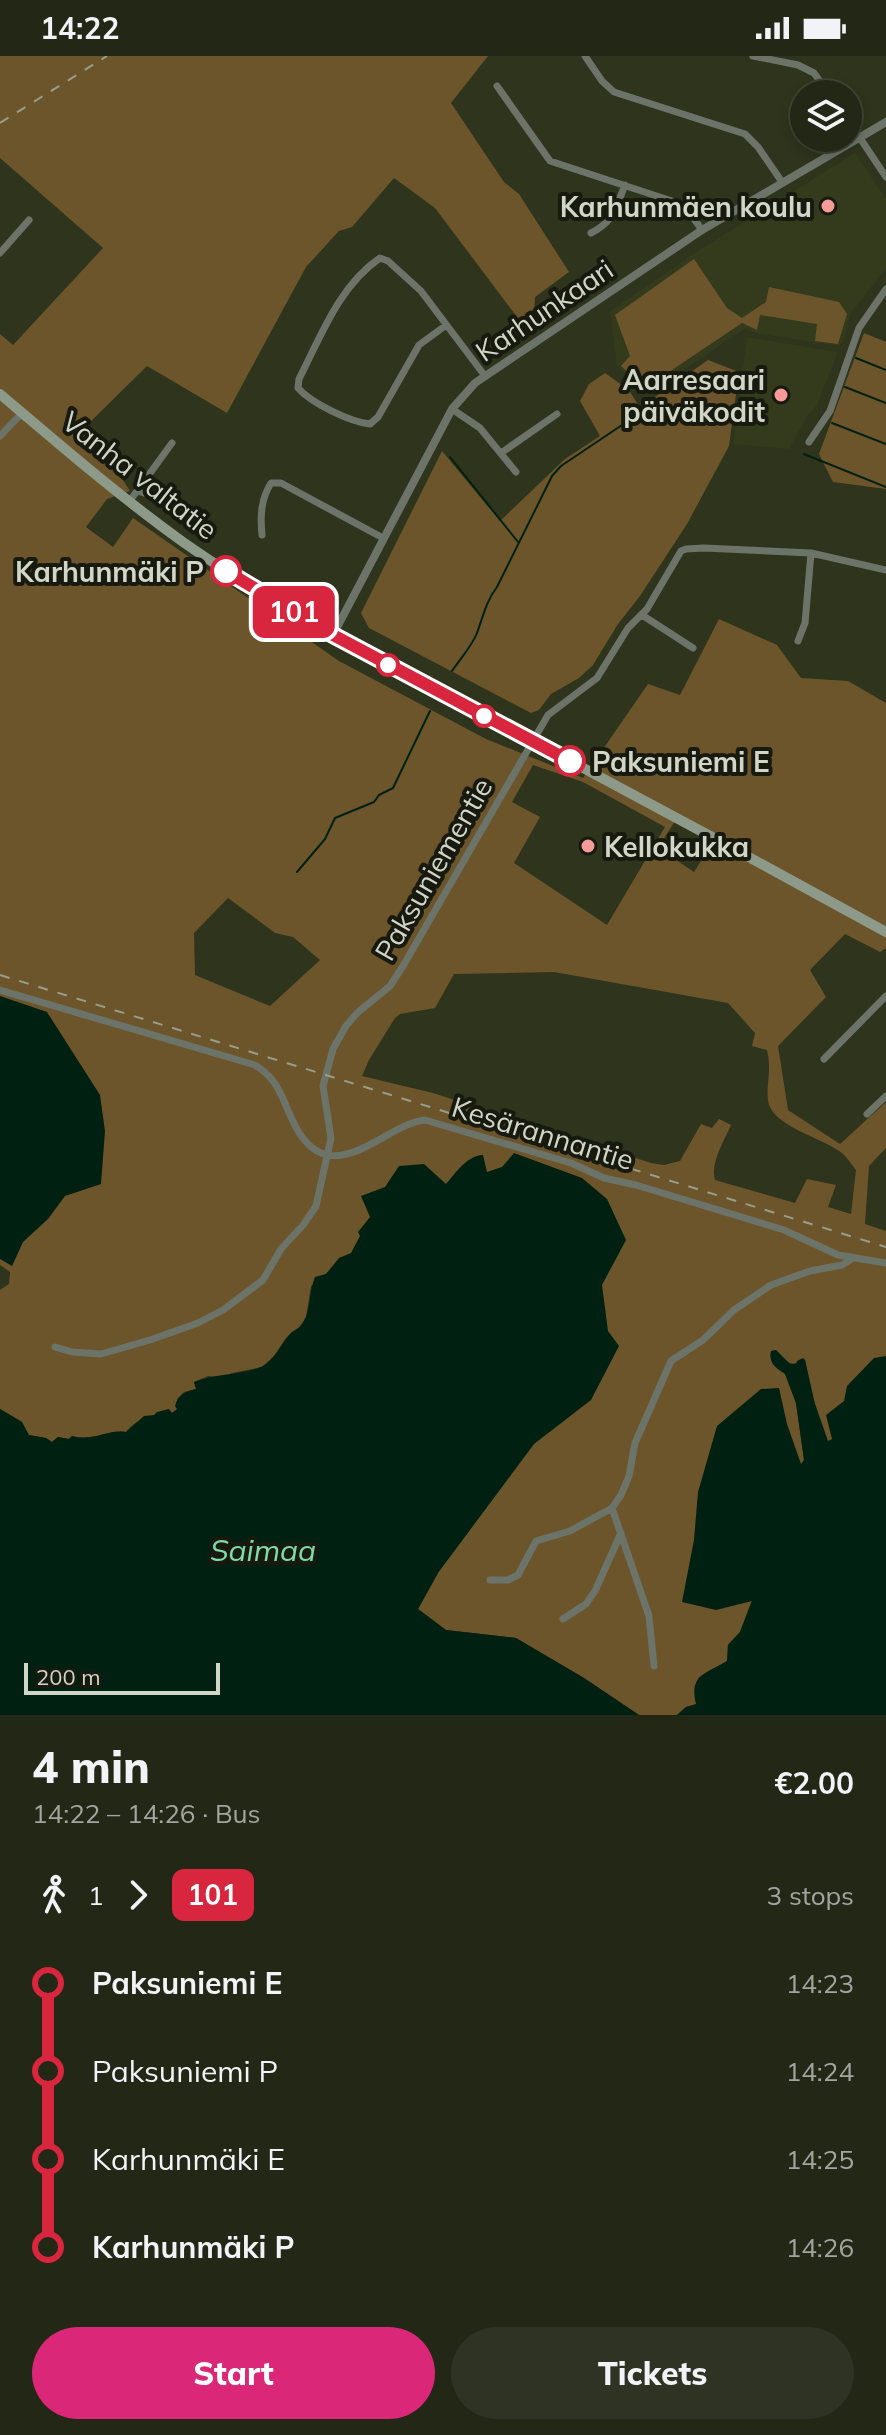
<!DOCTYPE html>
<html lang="en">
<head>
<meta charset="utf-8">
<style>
	body { margin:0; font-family:Mulish,sans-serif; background:#2f3323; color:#f1f3f6; height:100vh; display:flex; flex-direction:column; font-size:30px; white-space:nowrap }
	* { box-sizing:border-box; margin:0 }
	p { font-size:26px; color:#a3a5a1 }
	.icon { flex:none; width:44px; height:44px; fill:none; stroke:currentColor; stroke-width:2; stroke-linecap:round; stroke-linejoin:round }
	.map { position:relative; height:1659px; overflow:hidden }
	.side { display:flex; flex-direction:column; background:#232716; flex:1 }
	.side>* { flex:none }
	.badge { padding:0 16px; border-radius:12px; font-size:28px; line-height:52px }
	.tools { position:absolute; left:790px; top:24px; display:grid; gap:16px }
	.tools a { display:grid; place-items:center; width:72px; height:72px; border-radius:50%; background:#232716; box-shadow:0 4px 12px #0003,0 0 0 2px #404435; font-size:40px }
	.scale { position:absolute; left:24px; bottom:20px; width:196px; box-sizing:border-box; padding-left:8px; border:4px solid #d2d6c8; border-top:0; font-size:22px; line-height:28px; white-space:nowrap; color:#d2d6c8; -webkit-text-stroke:6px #181a10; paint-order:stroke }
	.map>.badge { position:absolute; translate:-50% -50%; box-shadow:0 0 0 4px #fff }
	.legs { display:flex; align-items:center; gap:12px; height:88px; padding:0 32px; font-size:26px }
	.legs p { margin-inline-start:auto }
	.summary { display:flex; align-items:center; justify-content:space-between; height:136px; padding:0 32px }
	h1 { font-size:44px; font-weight:800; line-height:60px }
	.action { display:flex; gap:16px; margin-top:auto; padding:16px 32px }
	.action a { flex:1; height:92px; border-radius:48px; background:#db2777; color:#fff; font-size:32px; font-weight:800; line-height:92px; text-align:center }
	.action a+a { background:#2f3323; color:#f1f3f6 }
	ul { padding:0 32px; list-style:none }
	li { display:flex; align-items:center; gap:28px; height:88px; font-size:30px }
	li i { display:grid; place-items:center; width:12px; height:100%; margin:0 10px; background:currentColor }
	li i::after { content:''; width:20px; height:20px; margin:-10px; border:6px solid; border-radius:50%; background:#232716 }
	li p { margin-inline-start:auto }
	li:first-child i { background:linear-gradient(#0000 50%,currentColor 0) }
	li:last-child i { background:linear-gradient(currentColor 50%,#0000 0) }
	.status { display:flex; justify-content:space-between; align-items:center; height:56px; padding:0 40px; background:#232716; direction:ltr }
	.status svg { height:22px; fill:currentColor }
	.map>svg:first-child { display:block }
	.built { fill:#343b1d }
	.green { fill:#6c552b; fill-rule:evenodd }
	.water { fill:#002111 }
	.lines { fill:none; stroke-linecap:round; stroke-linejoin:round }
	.stream { stroke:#002111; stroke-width:2 }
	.minor { stroke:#6c746a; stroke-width:7 }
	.tertiary { stroke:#6c746a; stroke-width:8 }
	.secondary { stroke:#8d9a8a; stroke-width:10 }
	.rail { stroke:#999d8c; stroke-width:2; stroke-dasharray:10 10; stroke-linecap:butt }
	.line-1-casing { stroke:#fff; stroke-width:18 }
	.line-1 { stroke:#d7263d; stroke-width:12 }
	.poi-dot { fill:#f59b98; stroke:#181a10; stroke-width:3 }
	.stop-1-dot { fill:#fff; stroke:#d7263d; stroke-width:4 }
	.labels { text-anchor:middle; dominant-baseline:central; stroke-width:8; stroke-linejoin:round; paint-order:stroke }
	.poi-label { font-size:28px; font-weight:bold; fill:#d2d6c8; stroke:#181a10; text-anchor:end }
	.street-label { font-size:28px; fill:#d2d6c8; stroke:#181a10 }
	.stop-label { font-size:28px; font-weight:bold; fill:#d2d6c8; stroke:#181a10; text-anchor:end }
	.water-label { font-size:30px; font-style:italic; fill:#7ddba8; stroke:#181a10 }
</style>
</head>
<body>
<div class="status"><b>14:22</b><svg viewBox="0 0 49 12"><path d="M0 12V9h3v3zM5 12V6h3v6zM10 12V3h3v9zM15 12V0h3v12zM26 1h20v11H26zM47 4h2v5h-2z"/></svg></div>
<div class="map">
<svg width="886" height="1659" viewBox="0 0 886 1659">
	<rect width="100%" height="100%" fill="#2f341d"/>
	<path class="built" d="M855,97L886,143V212L851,257L844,284L839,290L756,277L744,273L649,338L617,310L610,255L701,193Z
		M747,281L838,296L817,349L807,360L789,393L733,388Z"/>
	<path class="green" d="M0,0H488L451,47L504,126L519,138L569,216L535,241L534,259L537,271L529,277L435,152L394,122L352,171L339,175L306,211L227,357L147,310L81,375L110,404L130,435L107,443L86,471L113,491L133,462L339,605L486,683L583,722L648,628L680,639L719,563L777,589L801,622L848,625L886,647V892L880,896L845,878L810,914L826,941L778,990L788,1054L840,1088L886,1046V1092L869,1110L865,1168L886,1175V1485L841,1462L805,1304C789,1312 787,1305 776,1294L796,1347L804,1404L740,1576L728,1589L727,1605L698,1622L696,1649L686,1651L677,1659H639L584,1622L516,1582L446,1574L418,1553L438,1517L351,1197L311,1230L306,1261L298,1274L292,1276L275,1299L262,1311L232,1317L223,1321L208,1320L194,1326L196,1333L184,1336L177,1343L178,1353C163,1365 142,1355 126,1376C107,1373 95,1386 72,1380L69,1383L58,1381L52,1386L46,1382L28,1379L22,1366L0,1353V1234L9,1228L10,1216L0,1209V278L13,289L103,192L0,102ZM533,709L583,726L665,771L607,869L514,807L540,761L512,746ZM677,762L715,783L694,816L658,792ZM228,842L275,877L293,881L320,904L270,950L195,919L194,877ZM554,916L728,947L755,977L752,990L767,994C772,1015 766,1026 768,1044C771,1070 820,1081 839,1095C846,1099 851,1108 856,1114L851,1158L828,1151L836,1129L807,1123L795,1147L715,1124C710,1107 724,1085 731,1069L719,1063L712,1072L701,1068L680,1105L664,1109L651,1107L433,1037L362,1020L369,1004L395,962L400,958L435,952L454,918Z
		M694,203L727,252L742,262L766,246L769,231L839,246L847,258L838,288L815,285L817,268L760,259L757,274L742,267L669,316L671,321L650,336L621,310L630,300L615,259Z
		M864,277L886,286V433L833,426L819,398Z
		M708,304L739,316L729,390L687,468L640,540L618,568L593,609L579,622L551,638L539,654L531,657L369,572L361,557L442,395L500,465L565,403L600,380L580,345L589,328L605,317L629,334L643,357L654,351L655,341Z"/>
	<path class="water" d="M0,940L47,956L100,1039L105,1075L101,1128L65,1140L48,1163L23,1186L12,1210L0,1203Z
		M514,1097L582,1122L607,1143L626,1184L602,1229L608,1275L619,1290L591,1344L534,1388L438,1517L418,1553L446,1574L516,1582L584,1622L639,1659H0V1353L22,1366L29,1379L46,1382L52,1386L58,1381L69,1383L72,1380C95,1386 106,1373 126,1376L144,1360L154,1359L157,1356L169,1353L172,1357L177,1353L175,1350C178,1338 185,1336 196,1333L194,1326C214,1318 242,1319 261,1311C276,1304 280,1287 291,1277C296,1273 300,1272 304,1265C311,1252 309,1235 315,1221L326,1218L339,1202L351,1197L360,1180L358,1176L370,1161L361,1140L385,1131L399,1110L424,1108L446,1128C456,1117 466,1100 483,1099L487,1116L502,1111Z
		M776,1294L790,1308H796L797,1305L803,1302L805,1304L814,1345L828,1385L832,1383L826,1359L844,1345L847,1330L874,1302L886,1300V1659H677L686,1651L696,1648C689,1619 705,1618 727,1605L728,1589L740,1576L752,1545L716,1554L682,1546L694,1484L698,1436L717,1370L761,1333L779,1332L787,1368L801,1408L804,1404L796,1347L785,1318C776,1312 768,1307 771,1295Z"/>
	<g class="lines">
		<path class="stream" d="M856,302L886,314
			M845,331L886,347
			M832,367L886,388
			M804,398L886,431
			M450,401L518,486
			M452,615C460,603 472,590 477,577C483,561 486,545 497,531L552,420L561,410L625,367L633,364L640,352
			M297,816L325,783L335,762L374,746L379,739L393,732L430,655"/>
		<path class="minor" d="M585,0L602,25L614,36L745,78L758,91L782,126
			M753,0L798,9L814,17L829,38
			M497,30L550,105L684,149L702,174
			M848,64L886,121
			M591,177C614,166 616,151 625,129
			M0,197L29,164
			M445,270L419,289L378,361L370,368C350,366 311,347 298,332L299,323C321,280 339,230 380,202L388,205L421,235L485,320
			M452,353L480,372L516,416
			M0,380L22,357
			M809,386L830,355L859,272L886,233
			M501,397L557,358
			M138,435L180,449
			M129,446L172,387
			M262,479C260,460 261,443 271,427H281L383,482
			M642,559L693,592
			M798,585L805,567L811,497
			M0,934L255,1009C286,1028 283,1055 302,1081C338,1130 386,1068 425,1064L571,1107L604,1122L636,1129L784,1174L838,1199L886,1207
			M824,1003L886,940
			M867,1058L886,1040
			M55,1291L72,1296L101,1298L150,1284L198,1267L223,1254L263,1224L281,1193L304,1168L316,1150L331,1082L323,1030L333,993L346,970L357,957L390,930L403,910L548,659L597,622L628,572L647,553L681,495L686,493L704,492L811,497L886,514
			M490,1524H508L518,1519L536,1485L570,1475L612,1452
			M563,1563L586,1548L595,1535L621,1477
			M654,1610L649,1560L612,1452L621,1439L629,1420L635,1387L671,1305L703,1284L734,1254L771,1229L810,1215L842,1209L853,1202"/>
		<path class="tertiary" d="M333,579L452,353L475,327L702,174L886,66"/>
		<path class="secondary" d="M0,338C60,389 119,440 183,486C284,557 395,612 503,669C631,737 759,806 886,876"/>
		<path class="rail" d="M0,67L107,0
			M0,919L886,1191"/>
	</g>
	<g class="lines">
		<g class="line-1-casing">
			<path id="line-1" d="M226,515L333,579L570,705"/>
		</g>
		<use href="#line-1" class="line-1"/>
	</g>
	<g class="poi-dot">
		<circle cx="828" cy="150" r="8"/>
		<circle cx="781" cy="339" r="8"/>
		<circle cx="588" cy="790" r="8"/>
	</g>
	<g class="stop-1-dot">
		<circle cx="226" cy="515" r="14"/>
		<circle cx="388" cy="609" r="10"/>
		<circle cx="484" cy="660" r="10"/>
		<circle cx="570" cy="705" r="14"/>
	</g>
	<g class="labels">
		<g class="poi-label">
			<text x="812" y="150">Karhunmäen koulu</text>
			<text x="765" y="323">Aarresaari<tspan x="765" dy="32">päiväkodit</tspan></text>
			<text x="604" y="790" text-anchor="start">Kellokukka</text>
		</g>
		<g class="street-label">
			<text transform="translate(544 254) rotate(-34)">Karhunkaari</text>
			<text transform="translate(140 419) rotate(38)">Vanha valtatie</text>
			<text transform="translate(433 813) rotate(-60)">Paksuniementie</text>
			<text transform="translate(543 1077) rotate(17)">Kesärannantie</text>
		</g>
		<g class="stop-label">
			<text x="204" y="515">Karhunmäki P</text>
			<text x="592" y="705" text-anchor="start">Paksuniemi E</text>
		</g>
		<g class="water-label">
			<text x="263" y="1494">Saimaa</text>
		</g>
	</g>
</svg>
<div class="tools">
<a><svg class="icon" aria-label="layers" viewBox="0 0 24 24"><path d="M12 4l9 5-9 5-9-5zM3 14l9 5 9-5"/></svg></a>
</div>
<div class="scale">200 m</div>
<b class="badge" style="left:294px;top:556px;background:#d7263d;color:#fff">101</b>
</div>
<section class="side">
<div class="summary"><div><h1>4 min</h1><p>14:22 – 14:26 · Bus</p></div><b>€2.00</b></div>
<div class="legs"><svg class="icon" aria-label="walk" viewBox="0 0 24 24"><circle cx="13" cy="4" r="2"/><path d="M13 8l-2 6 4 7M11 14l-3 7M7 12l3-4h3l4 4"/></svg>1<svg class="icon" aria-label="forward" viewBox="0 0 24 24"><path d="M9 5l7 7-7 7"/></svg><b class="badge" style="background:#d7263d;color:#fff">101</b><p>3 stops</p></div>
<ul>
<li><i style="color:#d7263d"></i><b>Paksuniemi E</b><p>14:23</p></li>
<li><i style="color:#d7263d"></i><span>Paksuniemi P</span><p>14:24</p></li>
<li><i style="color:#d7263d"></i><span>Karhunmäki E</span><p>14:25</p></li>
<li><i style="color:#d7263d"></i><b>Karhunmäki P</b><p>14:26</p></li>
</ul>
<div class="action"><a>Start</a><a>Tickets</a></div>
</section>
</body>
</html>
